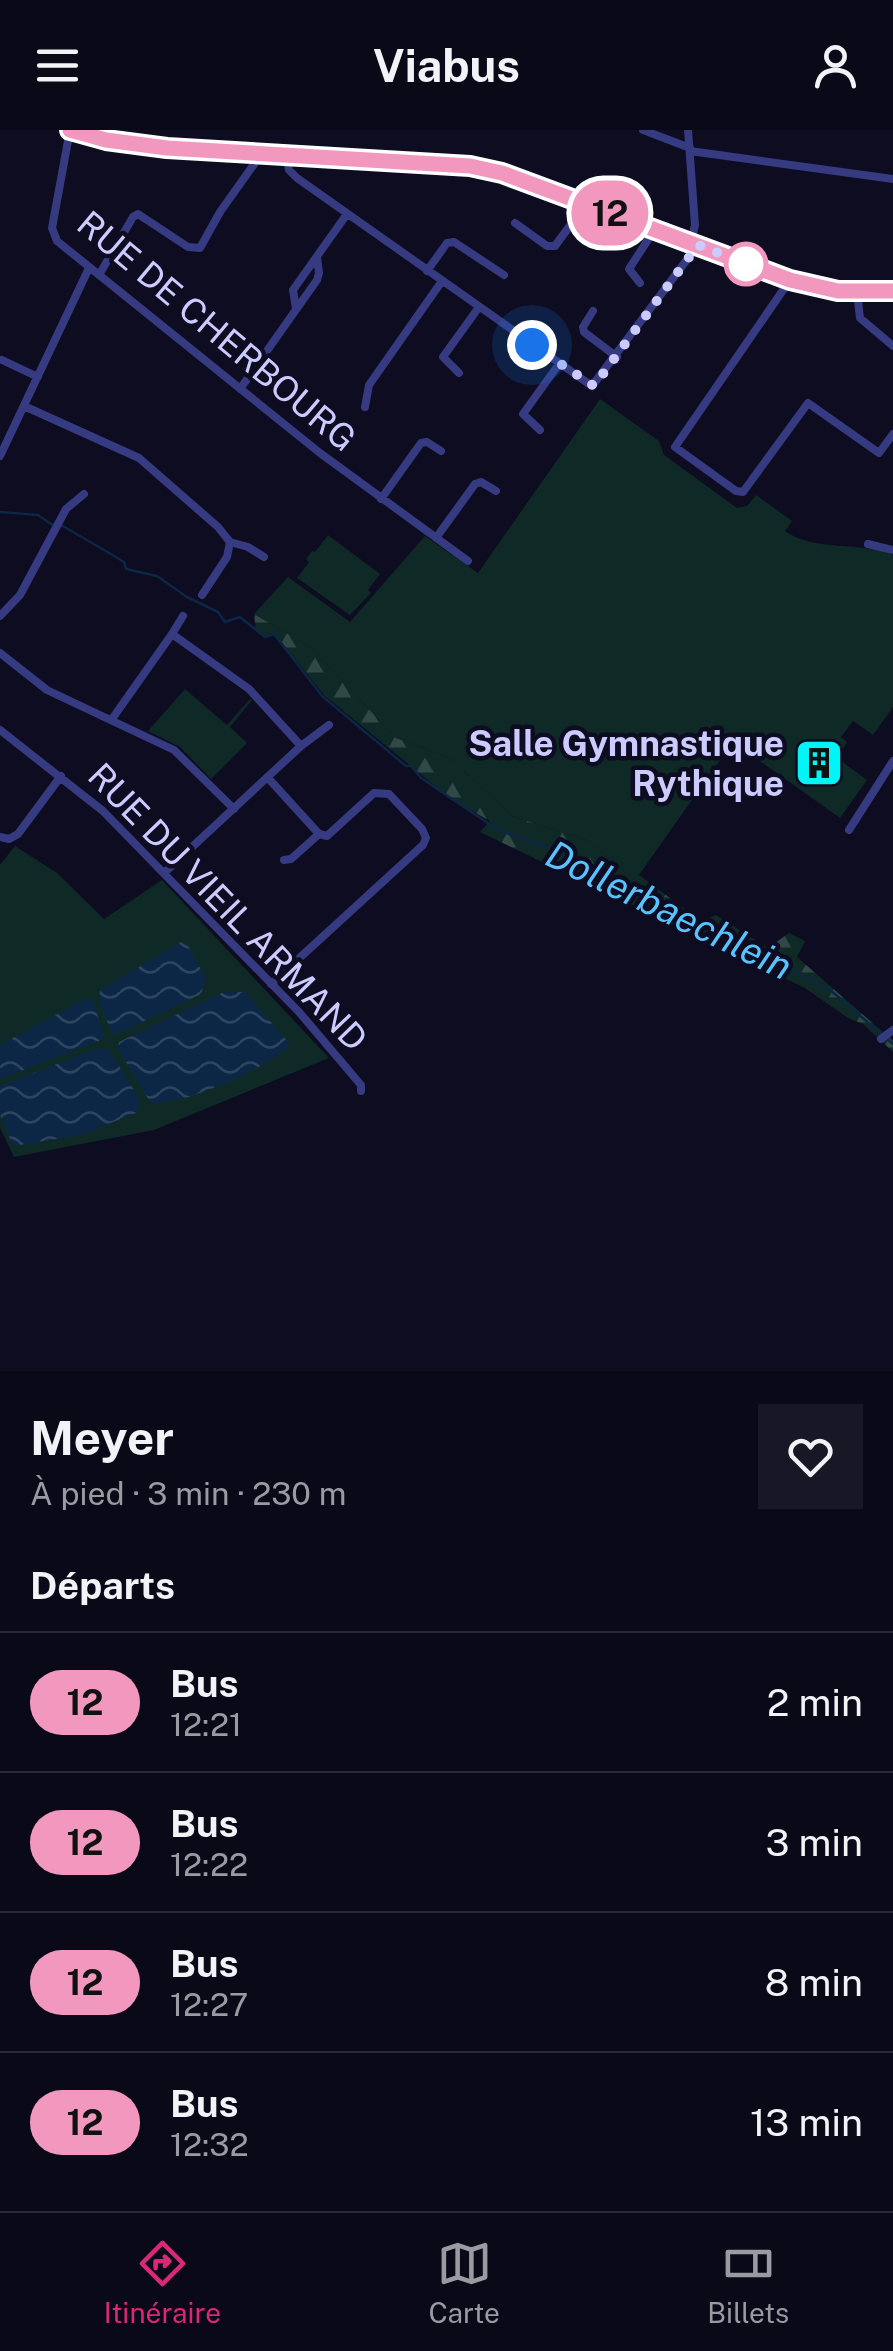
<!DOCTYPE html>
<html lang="fr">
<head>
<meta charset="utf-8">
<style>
	body { margin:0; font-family:"Public Sans",sans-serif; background:#181725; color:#f1f3f6; height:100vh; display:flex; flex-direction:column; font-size:38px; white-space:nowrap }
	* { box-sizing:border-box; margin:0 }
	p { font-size:32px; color:#999aa2 }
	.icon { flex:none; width:55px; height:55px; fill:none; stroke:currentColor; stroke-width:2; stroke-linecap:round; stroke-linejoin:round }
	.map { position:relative; height:1241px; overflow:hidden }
	.side { display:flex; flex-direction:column; background:#0a0918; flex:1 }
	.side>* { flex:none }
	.badge { padding:0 20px; border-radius:32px; font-size:35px; line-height:65px }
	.you { position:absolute; width:50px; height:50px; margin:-25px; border:8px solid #fff; border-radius:50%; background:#1a73e8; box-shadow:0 0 0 15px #1a73e833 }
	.map>.badge { position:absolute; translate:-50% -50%; box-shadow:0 0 0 5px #fff }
	h2 { padding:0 30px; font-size:38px; line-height:90px }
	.round { display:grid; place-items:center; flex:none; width:105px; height:105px; border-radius:0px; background:#181725 }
	.headline { display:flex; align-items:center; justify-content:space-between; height:170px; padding:0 30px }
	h1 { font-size:48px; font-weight:700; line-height:75px }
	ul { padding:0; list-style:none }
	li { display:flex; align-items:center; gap:30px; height:140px; padding:0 30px; border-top:2px solid #2a2a37 }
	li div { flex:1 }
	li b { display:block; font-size:38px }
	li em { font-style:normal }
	li .badge { min-width:110px; font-weight:700; text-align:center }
	header { display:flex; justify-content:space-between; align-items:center; height:130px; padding:0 30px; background:#0a0918; font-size:45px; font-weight:700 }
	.tabs { display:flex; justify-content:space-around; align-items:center; height:140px; border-top:2px solid #2a2a37; background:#0a0918; font-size:28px; color:#999aa2 }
	.tabs a { display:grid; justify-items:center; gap:5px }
	.tabs .selected { color:#db2777 }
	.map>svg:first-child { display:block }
	.green { fill:#0f2a26 }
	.forest { fill:url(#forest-firs) }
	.water { fill:url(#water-waves) }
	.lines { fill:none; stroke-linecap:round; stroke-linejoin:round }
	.stream { stroke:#0b2745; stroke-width:2.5 }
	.minor { stroke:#363a80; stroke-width:8 }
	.tertiary { stroke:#363a80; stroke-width:10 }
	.line-casing { stroke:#fff; stroke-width:22 }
	.line { stroke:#f298bf; stroke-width:15 }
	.walk { stroke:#cccbff; stroke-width:10; stroke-dasharray:0 18 }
	.stop-dot { fill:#fff; stroke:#f298bf; stroke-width:5 }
	.labels { text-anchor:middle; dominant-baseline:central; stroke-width:9; stroke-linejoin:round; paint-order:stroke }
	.street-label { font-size:35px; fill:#cccbff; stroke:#0d0c20 }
	.poi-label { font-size:35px; font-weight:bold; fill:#cccbff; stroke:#0d0c20; text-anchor:end }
	.water-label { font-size:38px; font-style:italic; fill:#59c3ff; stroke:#0d0c20 }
</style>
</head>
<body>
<header><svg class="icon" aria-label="menu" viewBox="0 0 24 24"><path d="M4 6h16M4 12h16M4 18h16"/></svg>Viabus<svg class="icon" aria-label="person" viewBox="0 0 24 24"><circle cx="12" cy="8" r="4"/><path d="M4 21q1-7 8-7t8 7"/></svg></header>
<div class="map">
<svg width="893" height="1241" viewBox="0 0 893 1241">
	<defs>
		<pattern id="forest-firs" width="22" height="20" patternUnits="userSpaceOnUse" patternTransform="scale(2.5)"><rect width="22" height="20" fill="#0f2a26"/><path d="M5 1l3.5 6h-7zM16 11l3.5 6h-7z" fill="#314847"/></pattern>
		<pattern id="water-waves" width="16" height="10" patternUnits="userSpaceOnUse" patternTransform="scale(2.5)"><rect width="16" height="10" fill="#0b2745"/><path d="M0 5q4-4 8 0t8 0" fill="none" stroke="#2d4561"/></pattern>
	</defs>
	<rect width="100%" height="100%" fill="#0d0c20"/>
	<path class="green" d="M600,269L659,311L664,325L737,378L747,376L756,365L792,391L785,401C814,422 860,411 893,425V577L873,605L853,591L841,607L847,612L837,628L867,650L840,688L733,612L639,745H629L587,710L512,686L450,628L396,608L310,517L254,484L288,447L350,492L425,406L478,443Z
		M328,405L380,444L368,460L371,463L350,485L297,448L309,432L306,429L312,421L315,422Z
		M185,559L227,595L250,569L252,570L230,597L247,613L211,649L180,617L148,601Z
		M15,716L57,743L104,789L162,750L329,928L154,1000L14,1027L0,998V735Z"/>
	<path class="forest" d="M254,484L310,517L396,608L450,628L512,686L587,710L629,745H639L701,791L716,785L768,818L789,803L805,811L797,827L893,911V922L863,894L848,888L805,858L480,702L490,691L452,670L324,565L274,503L265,506L256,501Z"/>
	<path class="water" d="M181,812L189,817L206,848L201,864L117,904L112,903L99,872L100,860Z
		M224,862H245L290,914C273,936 177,979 150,972L118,919L119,912Z
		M85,869L93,871L104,905L99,911L0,949V915Z
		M98,918L110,921L140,970L138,982L81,1005L13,1016L0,985V956Z"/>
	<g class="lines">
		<path class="stream" d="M0,382L38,385L54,396
			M61,395L116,427L124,432L126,439L157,446L187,467L218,482L225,492L240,487L265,507L274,504L322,566L406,636H411L421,648L498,700L586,731L648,770L829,859L893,914"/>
		<path class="minor" d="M70,0L52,98L57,111L320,323L468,431
			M643,0L690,18
			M688,0L695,95L691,112
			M690,21L893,49
			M286,26L289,40L297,48L592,256L698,115
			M515,93L547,116H555L586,74
			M427,141L447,113L454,112L504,145
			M99,145L133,87L138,84L188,117L200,118L220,82L262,23
			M790,150L675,317L736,361L743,362L808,273L879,323L893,304
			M640,153L629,139L655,99
			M857,162L860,188L893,216
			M296,179L293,160L347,84
			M593,181L583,197L584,202L617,227
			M2,230L38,247
			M459,243L443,227L479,177
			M240,259L317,150L319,143L317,127
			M24,276L139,328L218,397L230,412L227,427L202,465
			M365,277L369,255L442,151
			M540,300L523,284L559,234
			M0,326L89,138
			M381,369L421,313L427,312L441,321
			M436,408L475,354L481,352L496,361
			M230,412L248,417L264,427
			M868,414L893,420
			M0,486L20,465L66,379L84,364
			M172,504L183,486
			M0,523L47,560L174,620L234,679
			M112,589L172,504L249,559L301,616L164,743
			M0,600L103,681L299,882L361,955V961
			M301,616L329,595
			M269,649L319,704
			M849,700L893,631
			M0,707L9,709L18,704L61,646
			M271,854L423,715L426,708L422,699L389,664L374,663L327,706L319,704L291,729L284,730
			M881,909L893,900"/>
		<path class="tertiary" d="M69,0L106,10L167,18L471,36L502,43L790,150L838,161H893"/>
	</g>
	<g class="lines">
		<g class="line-casing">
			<path id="line" d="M70,0L106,10L167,18L470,36L502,43L790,150L838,161H893"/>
		</g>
		<use href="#line" class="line"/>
		<path class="walk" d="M532,215L594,256L698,115L746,134"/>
	</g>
	<defs>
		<g id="building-square" transform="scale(2.5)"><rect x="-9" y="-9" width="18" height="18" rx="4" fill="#00f6f6" stroke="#0d0c20"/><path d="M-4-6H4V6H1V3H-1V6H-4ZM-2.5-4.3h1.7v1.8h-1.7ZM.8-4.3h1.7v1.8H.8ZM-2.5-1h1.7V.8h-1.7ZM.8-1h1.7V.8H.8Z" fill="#111"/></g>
	</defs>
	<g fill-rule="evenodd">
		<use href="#building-square" x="819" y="633"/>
	</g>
	<circle class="stop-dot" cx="746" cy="134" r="20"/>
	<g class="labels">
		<g class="street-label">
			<text transform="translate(217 201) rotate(40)">RUE DE CHERBOURG</text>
			<text transform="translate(228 777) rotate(46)">RUE DU VIEIL ARMAND</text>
		</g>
		<g class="poi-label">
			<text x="784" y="613">Salle Gymnastique<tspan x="784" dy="40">Rythique</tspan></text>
		</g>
		<g class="water-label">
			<text transform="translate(669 780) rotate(26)">Dollerbaechlein</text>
		</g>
	</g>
</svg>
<div class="you" style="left:532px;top:215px"></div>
<b class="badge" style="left:610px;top:83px;background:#f298bf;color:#111">12</b>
</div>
<section class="side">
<div class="headline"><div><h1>Meyer</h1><p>À pied · 3 min · 230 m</p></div><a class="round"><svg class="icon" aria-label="heart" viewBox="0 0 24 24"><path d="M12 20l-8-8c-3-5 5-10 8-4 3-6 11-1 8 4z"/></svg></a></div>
<h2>Départs</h2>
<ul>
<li><span class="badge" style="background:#f298bf;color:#111">12</span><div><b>Bus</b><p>12:21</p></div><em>2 min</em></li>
<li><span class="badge" style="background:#f298bf;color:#111">12</span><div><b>Bus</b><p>12:22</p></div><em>3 min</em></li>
<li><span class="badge" style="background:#f298bf;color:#111">12</span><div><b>Bus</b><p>12:27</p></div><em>8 min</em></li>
<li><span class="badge" style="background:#f298bf;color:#111">12</span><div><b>Bus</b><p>12:32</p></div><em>13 min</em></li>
</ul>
</section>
<nav class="tabs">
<a class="selected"><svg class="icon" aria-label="directions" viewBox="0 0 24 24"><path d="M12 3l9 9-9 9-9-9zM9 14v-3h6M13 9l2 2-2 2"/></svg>Itinéraire</a>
<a><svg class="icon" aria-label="map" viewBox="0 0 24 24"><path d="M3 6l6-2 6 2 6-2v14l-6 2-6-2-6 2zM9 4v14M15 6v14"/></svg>Carte</a>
<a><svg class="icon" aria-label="tickets" viewBox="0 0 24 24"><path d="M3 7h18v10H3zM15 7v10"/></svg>Billets</a>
</nav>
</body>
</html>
